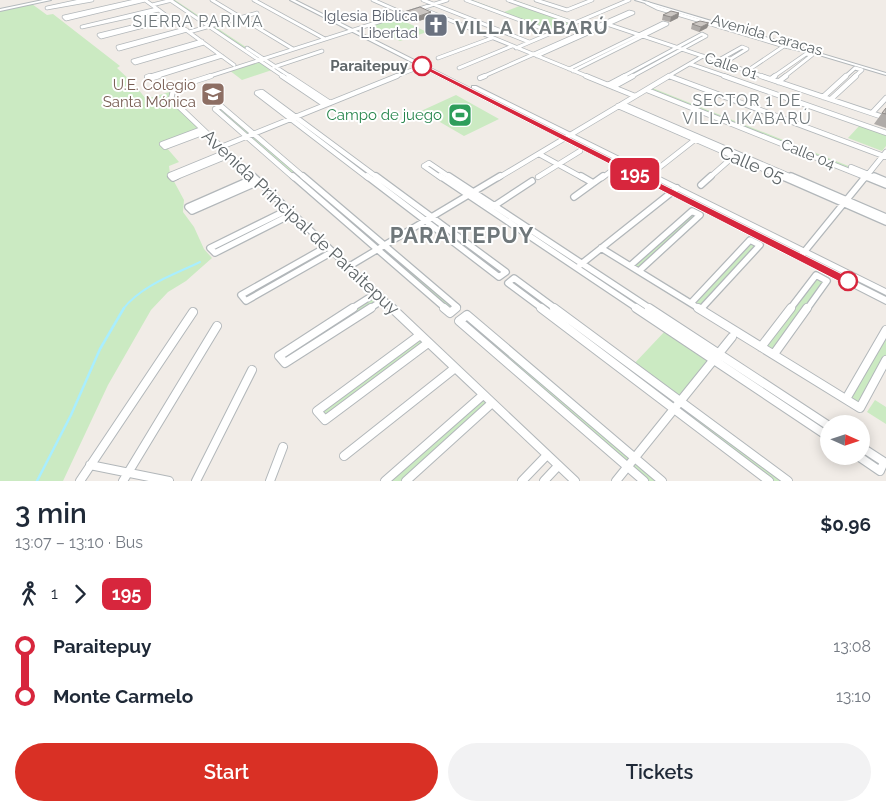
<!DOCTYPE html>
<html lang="en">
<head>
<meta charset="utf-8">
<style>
	body { margin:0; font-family:Raleway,sans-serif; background:#f2f2f3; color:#1f2937; height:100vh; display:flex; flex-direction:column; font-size:19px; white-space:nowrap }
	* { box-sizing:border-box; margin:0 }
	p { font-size:16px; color:#747a83 }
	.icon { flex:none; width:28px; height:28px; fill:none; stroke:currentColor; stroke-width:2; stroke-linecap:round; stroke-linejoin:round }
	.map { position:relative; height:481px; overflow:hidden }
	.details { display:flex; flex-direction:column; background:#fff; flex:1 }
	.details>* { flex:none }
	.badge { padding:0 10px; border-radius:8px; font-size:18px; line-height:32px }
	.needle { width:32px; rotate:93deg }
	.tools { position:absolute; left:820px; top:415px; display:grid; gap:10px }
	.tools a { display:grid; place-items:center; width:50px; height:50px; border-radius:50%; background:#fff; box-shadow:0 2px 12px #0003; font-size:25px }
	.map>.badge { position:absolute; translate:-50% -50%; box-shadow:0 0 0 2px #fff }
	.legs { display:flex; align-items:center; gap:8px; height:55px; padding:0 15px; font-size:16px }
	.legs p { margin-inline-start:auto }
	.summary { display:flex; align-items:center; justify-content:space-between; height:85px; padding:0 15px }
	h1 { font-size:28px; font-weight:600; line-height:38px }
	.button { display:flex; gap:10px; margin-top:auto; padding:10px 15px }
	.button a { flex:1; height:58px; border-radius:30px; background:#d93025; color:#fff; font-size:20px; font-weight:600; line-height:58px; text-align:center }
	.button a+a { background:#f2f2f3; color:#1f2937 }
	ul { padding:0 15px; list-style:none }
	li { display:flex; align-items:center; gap:18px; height:50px; font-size:19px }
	li i { display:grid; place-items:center; width:8px; height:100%; margin:0 6px; background:currentColor }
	li i::after { content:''; width:12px; height:12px; margin:-6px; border:4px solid; border-radius:50%; background:#fff }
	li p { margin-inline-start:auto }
	li:first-child i { background:linear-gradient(#0000 50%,currentColor 0) }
	li:last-child i { background:linear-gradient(currentColor 50%,#0000 0) }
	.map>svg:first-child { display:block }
	.green { fill:#cbeac2 }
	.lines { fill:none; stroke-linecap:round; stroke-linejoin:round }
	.stream-far1 { stroke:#a9eeff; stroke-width:2 }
	.stream { stroke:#a9eeff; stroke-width:2.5 }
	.minor-far3-casing { stroke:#b2b7ba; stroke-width:4.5 }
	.minor-far2-casing { stroke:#b2b7ba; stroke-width:6 }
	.minor-far1-casing { stroke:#b2b7ba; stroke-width:8 }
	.minor-casing { stroke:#b2b7ba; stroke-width:10 }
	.tertiary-casing { stroke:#b2b7ba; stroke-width:2 }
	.secondary-casing { stroke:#b3b9bc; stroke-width:2 }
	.minor-far3 { stroke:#fff; stroke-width:3 }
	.minor-far2 { stroke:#fff; stroke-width:4.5 }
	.minor-far1 { stroke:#fff; stroke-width:5.5 }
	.minor { stroke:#fff; stroke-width:8 }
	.tertiary { fill:#fff; fill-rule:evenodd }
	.secondary { fill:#fff; fill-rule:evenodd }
	.wall { fill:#afaba8 }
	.shaded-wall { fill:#8f8b88 }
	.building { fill:#ccc7c3; stroke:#8f8b88 }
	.line-1 { fill:#d7263d; stroke:#fff }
	.stop-1-dot { fill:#fff; stroke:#d7263d; stroke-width:2.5 }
	.labels { text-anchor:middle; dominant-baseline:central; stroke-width:4; stroke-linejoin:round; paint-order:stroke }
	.far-worship-label { font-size:15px; fill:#5b616d; stroke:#fff; text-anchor:end }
	.far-street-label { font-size:15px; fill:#5e6568; stroke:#fff }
	.far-stop-label { font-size:15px; font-weight:bold; fill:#5e6568; stroke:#fff; text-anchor:end }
	.far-education-label { font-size:15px; fill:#785e54; stroke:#fff; text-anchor:end }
	.far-leisure-label { font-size:15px; fill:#27864d; stroke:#fff; text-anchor:end }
	.far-quarter-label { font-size:16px; letter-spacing:1px; fill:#6f777a; stroke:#fff }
	.street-label { font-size:18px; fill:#5e6568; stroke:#fff }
	.far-district-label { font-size:19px; font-weight:bold; letter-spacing:1px; fill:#6f777a; stroke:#fff }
	.district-label { font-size:22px; font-weight:bold; letter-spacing:1px; fill:#6f777a; stroke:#fff }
</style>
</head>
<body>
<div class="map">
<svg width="886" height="481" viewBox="0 0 886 481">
	<rect width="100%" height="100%" fill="#f1ece7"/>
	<path class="green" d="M170,0H175L330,103L325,105L272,70L242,80L229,70L258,61Z
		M466,0H472L504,12L522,5L508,0H514L577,22L552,32Z
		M32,4L47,15L53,14L120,66L117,68L134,84L146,99L173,91L171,97L205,132L166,147L179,162L169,166L170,174L184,200L183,212L194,227L204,249L212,258L186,281L168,292L151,310L108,385L63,481H0V10Z
		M395,17L427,32L400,41L367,26Z
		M650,87L886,181V185L647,90Z
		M456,95L499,119L464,136L421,111Z
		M221,106L457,307L450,313L215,109Z
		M860,125L886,134V146L882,151L848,138Z
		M429,163L829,426V437L714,360L680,402L787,481H769L508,283L514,278L632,366L667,329L424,166Z
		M692,211L700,215L639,271L631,265Z
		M750,240L760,245L701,309L691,303Z
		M816,275L827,281L774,354L761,347Z
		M376,293L383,300L285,363L279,356Z
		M467,315L662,481H644L459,321Z
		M886,330V360L860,408L846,399Z
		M420,335L428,343L325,420L317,411Z
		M483,395L492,403L406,481H385Z
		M875,400L886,407V424L867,412Z"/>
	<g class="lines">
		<path class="stream-far1" d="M123,309C142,285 173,275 200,262"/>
		<path class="stream" d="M37,481L71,415L100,349L124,308"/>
		<g class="minor-far3-casing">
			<path id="minor-far3" d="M84,0L47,8L92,0
				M139,0L64,17L66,19L145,0
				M145,0L234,65
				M170,0L284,77
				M212,0L293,49
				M254,0L325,39
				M373,0L405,14
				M423,0L529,42
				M466,0L552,32
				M508,0L574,23
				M536,0L567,10L592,0
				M647,3L657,8L784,46L812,52
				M152,5L172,0
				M157,9L82,27L159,10
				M425,10L589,77
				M169,18L99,35L101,37L171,19
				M604,23L765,77
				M185,29L118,47L119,49L187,30
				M189,32L257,13
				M202,41L133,61L135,63L204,43
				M247,48L291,77
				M516,48L629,0
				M438,58L492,38
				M717,61L742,47L747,49L724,63
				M690,64L728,77
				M274,67L322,51
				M459,68L512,46
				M569,69L663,23L667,24L573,71
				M747,71L784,46
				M669,76L672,77
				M147,77L220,55
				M155,77L222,56
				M207,77L447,0
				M394,77L422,66
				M482,77L629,12L633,13L537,56
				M622,77L702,34L706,36L631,77
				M667,77L703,56
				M773,77L806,54L812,55L784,77
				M845,77L855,68L862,70L854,77"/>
		</g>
		<g class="minor-far2-casing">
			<path id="minor-far2" d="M150,76L147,77L149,79L159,76
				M211,76L186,84L173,91L171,99L254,178
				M282,76L325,105
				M289,76L330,103
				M586,76L635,96
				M669,76L886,157
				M724,76L886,133
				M761,76L886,118
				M480,78L485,76
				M771,79L775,76
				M778,82L786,76
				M608,85L625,76
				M613,87L633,76
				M647,90L867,178
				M823,97L846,76
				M831,99L856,76
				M622,104L794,178
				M618,106L784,178
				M872,113L886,98
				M202,129L162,144L165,147L205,132
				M221,147L397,76
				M539,154L583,178
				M660,167L697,138
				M851,167L878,178
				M538,177L580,151
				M173,178L170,175L226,152
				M174,178L230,155
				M294,178L215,109L221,106L305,178
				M368,178L257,93L262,92L378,178
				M441,178L424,166L429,163L451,178
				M498,178L669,76
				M602,178L614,169
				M709,178L734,156
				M865,178L886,152"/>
		</g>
		<g class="minor-far1-casing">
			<path id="minor-far1" d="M171,176L173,178L177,176
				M253,176L393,309
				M293,176L446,309
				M303,176L457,307L454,309
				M367,176L499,277L506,272L376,176
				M440,176L638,309
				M449,176L651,309
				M581,176L593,183
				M781,176L886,222
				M791,176L886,217
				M864,176L886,185
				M874,176L886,181
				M254,178L188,207L192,211L258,182
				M701,185L711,176
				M574,197L603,176
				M494,206L532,181
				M287,210L210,248L215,253L292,214
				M326,247L241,295L246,301L332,252
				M601,248L700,309
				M800,257L866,176
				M580,265L677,188
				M631,265L692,211L700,215L639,271
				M348,267L500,176
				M691,303L750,240L760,245L701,309
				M351,309L376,293
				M369,309L383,300
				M543,309L508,283L514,278L556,309
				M790,309L816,275L827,281L807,309"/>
		</g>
		<g class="minor-casing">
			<path id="minor" d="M353,308L279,356L285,363L371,308
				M392,308L575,481
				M444,308L450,313L456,308
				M541,308L769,481
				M554,308L788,481
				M636,308L829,437
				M649,308L829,426
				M698,308L860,408L886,360
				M420,335L317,411L325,420L428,343
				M761,347L791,308
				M774,354L807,308
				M846,399L886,330
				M344,456L455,368
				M858,456L880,471L884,462L861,447
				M90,465L169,481
				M80,481L193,312
				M123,481L217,326
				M196,481L252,370
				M270,481L283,447
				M385,481L483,395
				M406,481L492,403
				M522,481L547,455
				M544,481L558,466
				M616,481L732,337
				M644,481L459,321L467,315L662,481"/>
		</g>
		<g class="tertiary-casing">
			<path id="tertiary" d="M290,0H295L886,297V304Z
				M635,0H641L886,73V75Z
				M472,86H476L886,289V295L472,88Z"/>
		</g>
		<g class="secondary-casing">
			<path id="secondary" d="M43,0H51L0,11V9Z"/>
		</g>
		<use href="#minor-far3" class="minor-far3"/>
		<use href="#minor-far2" class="minor-far2"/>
		<use href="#minor-far1" class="minor-far1"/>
		<use href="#minor" class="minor"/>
		<use href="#tertiary" class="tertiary"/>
		<use href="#secondary" class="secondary"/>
	</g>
	<path class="wall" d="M401,13L431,17L413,23L402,18Z
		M679,13L678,18L670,22L662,20L663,15Z
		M709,23L707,28L699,32L691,29L692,24Z
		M886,108V128L874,124L882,113Z"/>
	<path class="shaded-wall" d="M431,12V17L413,23V18Z
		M679,13L678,18L670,22L671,17Z
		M709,23L707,28L699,32L701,27Z"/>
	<path class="building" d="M420,7L431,12L413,18L401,13Z
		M671,11L679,13L671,17L663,15Z
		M700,21L709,23L701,27L692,24Z
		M886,108V114L882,113Z"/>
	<path class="line-1" d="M422,64L852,279L853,281L852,284H844L420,67V65Z"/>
	<defs>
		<g id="church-square" transform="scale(1.25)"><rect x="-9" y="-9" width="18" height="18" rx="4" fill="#6b7280" stroke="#fff"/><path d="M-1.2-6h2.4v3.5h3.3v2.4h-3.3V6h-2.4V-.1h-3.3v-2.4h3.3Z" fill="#fff"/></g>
		<g id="school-square" transform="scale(1.25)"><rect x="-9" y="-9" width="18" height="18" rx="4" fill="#8d6e63" stroke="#fff"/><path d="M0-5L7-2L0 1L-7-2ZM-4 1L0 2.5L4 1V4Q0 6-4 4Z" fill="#fff"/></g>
		<g id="stadium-square" transform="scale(1.25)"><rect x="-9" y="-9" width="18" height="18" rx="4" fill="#2e9e5b" stroke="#fff"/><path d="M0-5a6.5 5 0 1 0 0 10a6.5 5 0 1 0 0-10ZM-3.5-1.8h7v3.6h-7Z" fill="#fff"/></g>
	</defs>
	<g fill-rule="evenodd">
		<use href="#church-square" x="436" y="25"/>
		<use href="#school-square" x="213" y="94"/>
		<use href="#stadium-square" x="460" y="115"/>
	</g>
	<g class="stop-1-dot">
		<circle cx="422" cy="66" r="9"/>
		<circle cx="848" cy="281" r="9"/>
	</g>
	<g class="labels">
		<g class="far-worship-label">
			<text x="418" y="16">Iglesia Bíblica<tspan x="418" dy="17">Libertad</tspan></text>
		</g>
		<g class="far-street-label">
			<text transform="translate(767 35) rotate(16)">Avenida Caracas</text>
			<text transform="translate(731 66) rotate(19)">Calle 01</text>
			<text transform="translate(808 154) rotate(22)">Calle 04</text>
		</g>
		<g class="far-stop-label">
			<text x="408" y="66">Paraitepuy</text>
		</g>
		<g class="far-education-label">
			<text x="196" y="85">U.E. Colegio<tspan x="196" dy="17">Santa Mónica</tspan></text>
		</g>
		<g class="far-leisure-label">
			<text x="442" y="115">Campo de juego</text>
		</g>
		<g class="far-quarter-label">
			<text x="198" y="21">SIERRA PARIMA</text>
			<text x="747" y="100">SECTOR 1 DE<tspan x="747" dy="18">VILLA IKABARÚ</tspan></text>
		</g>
		<g class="street-label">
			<text transform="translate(752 164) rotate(23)">Calle 05</text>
			<text transform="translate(301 222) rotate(43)">Avenida Principal de Paraitepuy</text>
		</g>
		<g class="far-district-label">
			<text x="532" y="27">VILLA IKABARÚ</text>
		</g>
		<g class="district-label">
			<text x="462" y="235">PARAITEPUY</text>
		</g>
	</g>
</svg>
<div class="tools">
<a><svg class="needle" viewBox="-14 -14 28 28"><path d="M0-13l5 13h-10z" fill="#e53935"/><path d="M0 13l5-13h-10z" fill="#747a83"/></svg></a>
</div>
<b class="badge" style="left:635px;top:174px;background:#d7263d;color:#fff">195</b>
</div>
<section class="details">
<div class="summary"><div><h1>3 min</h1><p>13:07 – 13:10 · Bus</p></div><b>$0.96</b></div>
<div class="legs"><svg class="icon" aria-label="walk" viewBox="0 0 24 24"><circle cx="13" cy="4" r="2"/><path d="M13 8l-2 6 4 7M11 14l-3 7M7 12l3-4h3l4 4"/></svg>1<svg class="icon" aria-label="forward" viewBox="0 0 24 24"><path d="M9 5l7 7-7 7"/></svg><b class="badge" style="background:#d7263d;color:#fff">195</b></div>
<ul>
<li><i style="color:#d7263d"></i><b>Paraitepuy</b><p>13:08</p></li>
<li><i style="color:#d7263d"></i><b>Monte Carmelo</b><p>13:10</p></li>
</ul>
<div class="button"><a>Start</a><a>Tickets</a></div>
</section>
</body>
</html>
